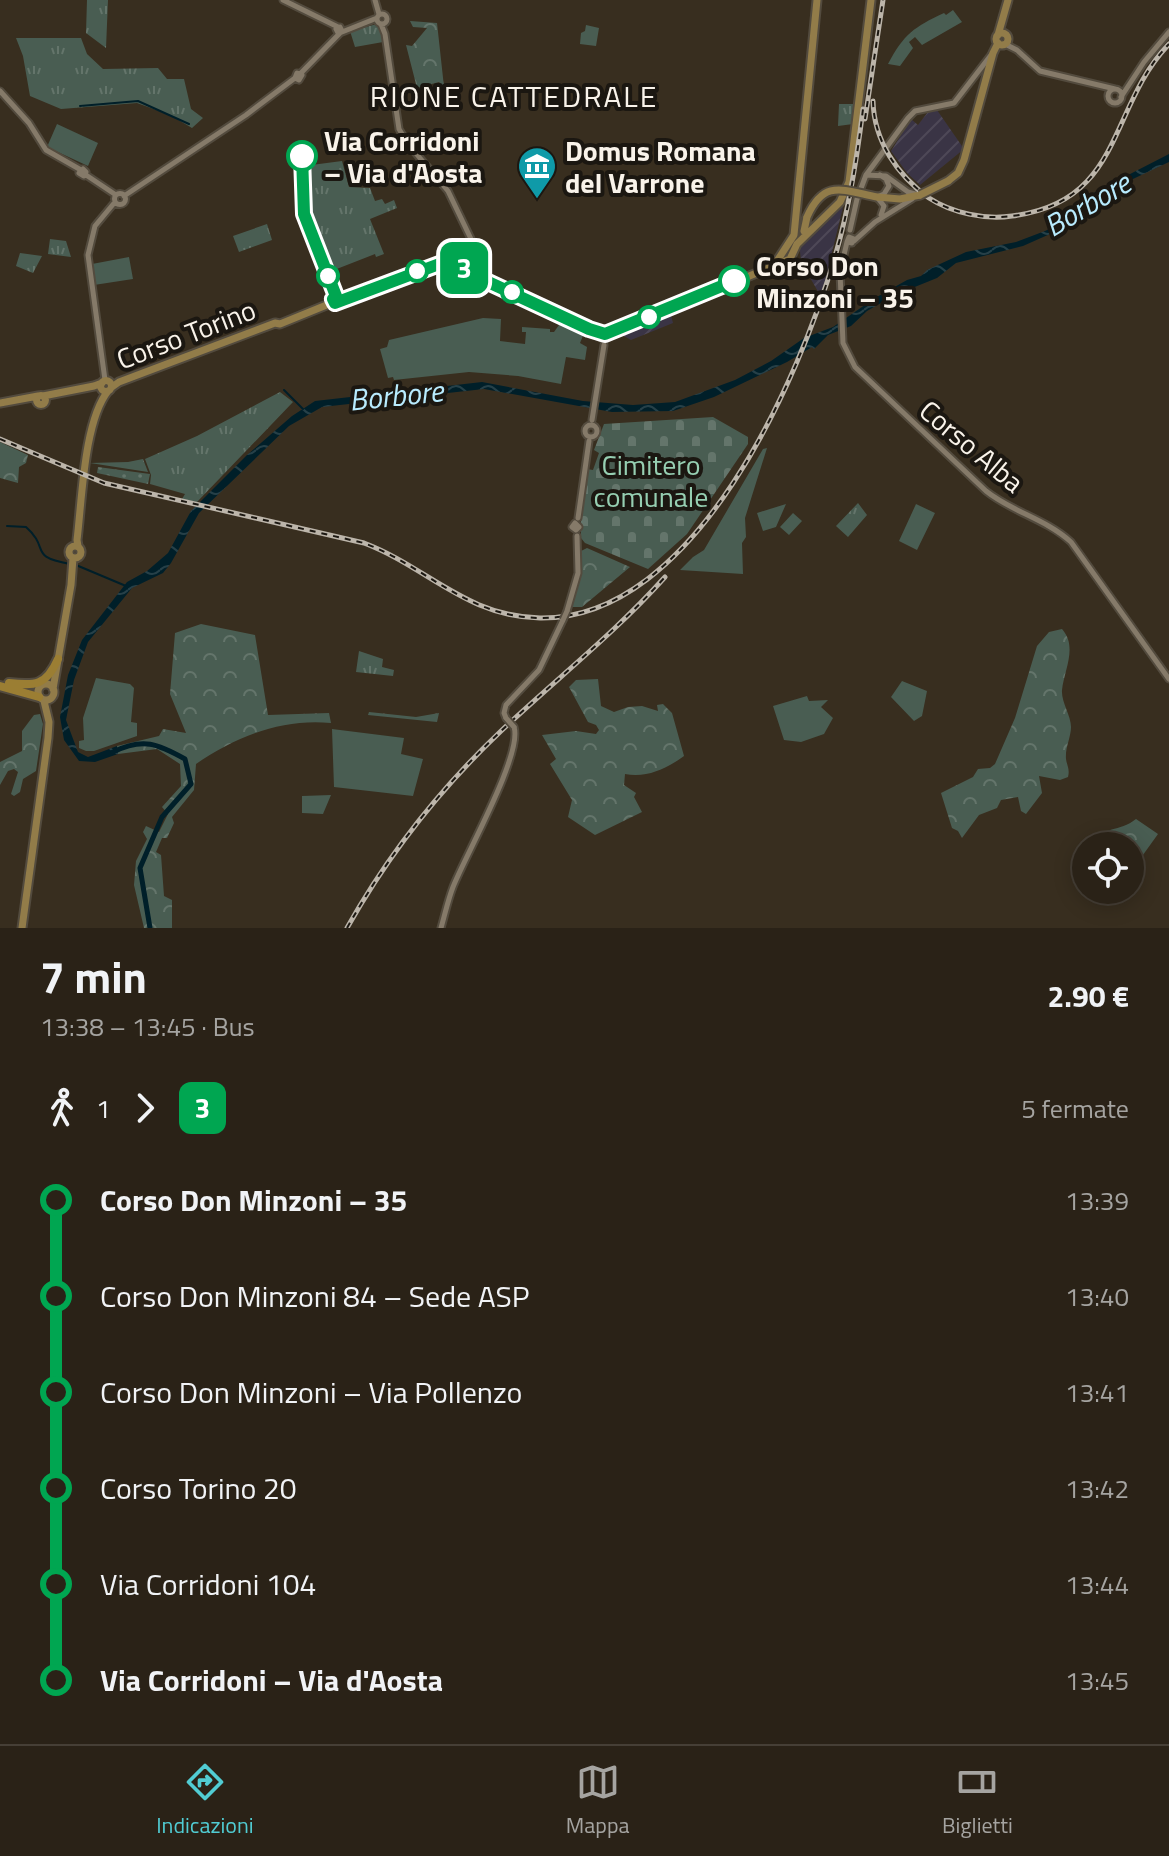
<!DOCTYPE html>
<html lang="it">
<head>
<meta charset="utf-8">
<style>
	body { margin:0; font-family:"Titillium Web",sans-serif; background:#322a20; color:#f1f3f6; height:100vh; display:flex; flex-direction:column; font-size:30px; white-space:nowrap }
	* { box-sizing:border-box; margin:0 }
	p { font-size:26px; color:#a5a4a1 }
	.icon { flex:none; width:44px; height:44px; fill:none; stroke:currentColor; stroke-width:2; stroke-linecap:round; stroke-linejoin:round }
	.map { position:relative; height:928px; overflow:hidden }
	.details { display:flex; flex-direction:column; background:#2a2217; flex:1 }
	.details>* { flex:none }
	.badge { padding:0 16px; border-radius:12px; font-size:28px; line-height:52px }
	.fabs { position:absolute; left:1072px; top:832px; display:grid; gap:16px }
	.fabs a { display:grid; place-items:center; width:72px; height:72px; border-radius:50%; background:#2a2217; box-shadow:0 4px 20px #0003,0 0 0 2px #463f36; font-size:40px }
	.map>.badge { position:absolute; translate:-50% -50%; box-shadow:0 0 0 4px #fff }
	.legs { display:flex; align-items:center; gap:12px; height:88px; padding:0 40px; font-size:26px }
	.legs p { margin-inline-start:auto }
	.overview { display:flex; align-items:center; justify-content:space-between; height:136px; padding:0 40px }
	h1 { font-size:44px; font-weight:700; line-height:60px }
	ul { padding:0 40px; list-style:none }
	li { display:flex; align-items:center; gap:28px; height:96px; font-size:30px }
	li i { display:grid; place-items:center; width:12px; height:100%; margin:0 10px; background:currentColor }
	li i::after { content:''; width:20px; height:20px; margin:-10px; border:6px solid; border-radius:50%; background:#2a2217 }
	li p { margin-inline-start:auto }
	li:first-child i { background:linear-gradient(#0000 50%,currentColor 0) }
	li:last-child i { background:linear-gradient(currentColor 50%,#0000 0) }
	.tab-bar { display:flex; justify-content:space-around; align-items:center; height:112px; border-top:2px solid #463f36; background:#2a2217; font-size:22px; color:#a5a4a1 }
	.tab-bar a { display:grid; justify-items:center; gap:4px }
	.tab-bar .current { color:#51ccd3 }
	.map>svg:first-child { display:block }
	.industrial { fill:url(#industrial-furrows) }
	.grass { fill:#495d52 }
	.forest { fill:url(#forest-crowns) }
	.cemetery { fill:url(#cemetery-stones) }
	.park { fill:url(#park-tufts) }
	.garden { fill:url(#garden-dots) }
	.water { fill:url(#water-waves) }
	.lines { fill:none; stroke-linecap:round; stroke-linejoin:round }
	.stream { stroke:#001f29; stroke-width:2 }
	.river { stroke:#001f29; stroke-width:5 }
	.tertiary-casing { stroke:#534b3e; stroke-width:9 }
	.primary-casing { stroke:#534b3e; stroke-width:11 }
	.motorway-casing { stroke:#534b3e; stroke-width:12 }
	.tertiary { stroke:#857a69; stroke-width:5 }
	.primary { stroke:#927c49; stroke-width:7 }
	.motorway { stroke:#9b7e33; stroke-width:8 }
	.rail-casing { stroke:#bcb5aa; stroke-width:5 }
	.rail { stroke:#1b1711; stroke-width:2; stroke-dasharray:6; stroke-linecap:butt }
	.tertiary-bridge-casing { stroke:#534b3e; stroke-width:9; stroke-linecap:butt }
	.primary-bridge-casing { stroke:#534b3e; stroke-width:11; stroke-linecap:butt }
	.tertiary-bridge { stroke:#857a69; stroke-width:5 }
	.primary-bridge { stroke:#927c49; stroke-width:7 }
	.line-1-casing { stroke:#fff; stroke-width:18 }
	.line-1 { stroke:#00a651; stroke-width:12 }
	.stop-1-dot { fill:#fff; stroke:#00a651; stroke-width:4 }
	.labels { text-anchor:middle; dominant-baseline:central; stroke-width:8; stroke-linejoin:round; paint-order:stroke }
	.stop-label { font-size:28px; font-weight:bold; fill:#f9f3ea; stroke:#1b1711; text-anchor:start }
	.poi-label { font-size:28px; font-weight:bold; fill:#f9f3ea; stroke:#1b1711; text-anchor:start }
	.street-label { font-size:28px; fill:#f9f3ea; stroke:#1b1711 }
	.park-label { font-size:28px; fill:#96cfb2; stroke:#1b1711 }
	.neighbourhood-label { font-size:30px; letter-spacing:2px; fill:#f9f3ea; stroke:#1b1711 }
	.water-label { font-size:30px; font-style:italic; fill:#b8ebfe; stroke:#1b1711 }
</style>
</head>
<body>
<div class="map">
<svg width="1169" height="928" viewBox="0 0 1169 928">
	<defs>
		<pattern id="industrial-furrows" width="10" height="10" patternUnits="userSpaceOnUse" patternTransform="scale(2)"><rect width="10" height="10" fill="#3a3445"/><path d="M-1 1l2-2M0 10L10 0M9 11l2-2" fill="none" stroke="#4e4857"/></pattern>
		<pattern id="forest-crowns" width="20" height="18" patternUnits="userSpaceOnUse" patternTransform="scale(2)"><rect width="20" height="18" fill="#495d52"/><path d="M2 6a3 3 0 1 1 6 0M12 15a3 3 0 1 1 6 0" fill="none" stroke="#64756b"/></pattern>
		<pattern id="cemetery-stones" width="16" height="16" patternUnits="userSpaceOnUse" patternTransform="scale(2)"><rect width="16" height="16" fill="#495d52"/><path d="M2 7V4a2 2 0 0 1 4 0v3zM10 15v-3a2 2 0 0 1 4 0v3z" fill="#64756b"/></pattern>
		<pattern id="park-tufts" width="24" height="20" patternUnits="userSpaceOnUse" patternTransform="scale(2)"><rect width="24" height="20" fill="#495d52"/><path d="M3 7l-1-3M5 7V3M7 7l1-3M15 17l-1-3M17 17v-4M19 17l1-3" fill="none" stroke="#64756b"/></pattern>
		<pattern id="garden-dots" width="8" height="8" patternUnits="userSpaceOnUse" patternTransform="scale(2)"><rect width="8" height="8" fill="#495d52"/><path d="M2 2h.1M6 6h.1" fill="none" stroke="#64756b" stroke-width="1.8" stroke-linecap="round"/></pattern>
		<pattern id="water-waves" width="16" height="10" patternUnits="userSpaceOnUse" patternTransform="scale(2)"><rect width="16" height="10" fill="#001f29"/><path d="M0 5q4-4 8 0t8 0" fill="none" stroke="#264048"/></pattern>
	</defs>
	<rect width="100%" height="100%" fill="#382e1f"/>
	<path class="industrial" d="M937,110L964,149L920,185L907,173L891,151L911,119L918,125L928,112Z
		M845,199L825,281L820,295L801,262L800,251L797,247Z
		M670,312L673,323L631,340L622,335L625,330Z"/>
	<path class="grass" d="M953,10L962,22L922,45L915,37L909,42L913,48L900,66L888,64C904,34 914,27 944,13L946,15Z
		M57,124L98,143L88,166L47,147Z
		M129,257L133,279L94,285L92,264Z
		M483,318L501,319L500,341L525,344L526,332H522V327L550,329V332H554L559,325L576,327L585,331L580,343L587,347L585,360L566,357L561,384L518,376L469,372L394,380L393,377L388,378L380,349L387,347L389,340Z
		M767,448L745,518L746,537L742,543L743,574L680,570L693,557L704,550L763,449Z
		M786,504L776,527L763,531L757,513Z
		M916,504L935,513L917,550L899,541Z
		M793,513L802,521L789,535L780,527Z
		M96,678L130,684L134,688L131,722L137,723V736L94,751H86L79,748V741L84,740L83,718Z
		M902,681L927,691L922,716L914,721L891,697Z
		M807,696L809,701L828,700L821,707L833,718L824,734L801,742L784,740L773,706Z
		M332,729L404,738L401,754L423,759L413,796L334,787Z
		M331,795L323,814L302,813V796Z"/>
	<path class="forest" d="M410,21L437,23L444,87L439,82L417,88L406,45L412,46L427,28L413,27Z
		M0,442L28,455L26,463L19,467L18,483L0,478Z
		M143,459L148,472L90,463L128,462Z
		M587,548L630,567L582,607H572L581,575V551Z
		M201,624L255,635L268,715L329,713L331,723C282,718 235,737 196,764L194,790L172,817L174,823L167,838H162L156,852L161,855L164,896L172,900V928H144L134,885L136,861L147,839L143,832L146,826L159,832L168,814L162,807L181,786L180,764L157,749L118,754L117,746L159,736L163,729L186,733L170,694L175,633Z
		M1062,629C1078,647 1064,670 1062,690C1061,702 1071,715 1071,727C1071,737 1065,748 1066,759C1067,766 1070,769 1068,777L1060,780L1039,776L1042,793L1026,814L1021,811L1018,797L1001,800L997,808L979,815L962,838L958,831L952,828L941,793L973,777L978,769L990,768L995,764L1015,718L1037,646L1049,632Z
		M598,679L601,706L614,712L628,707L642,706L658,711L657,705L663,704L672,713L684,756C666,769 647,778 625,774L624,785L636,793L634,797L642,812L595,835L568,817L572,800L550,764L556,759L542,735L576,731L596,734L599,730L596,725L588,722L569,687L576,680Z
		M369,712L416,717L439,713L437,722L368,715Z
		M40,714L43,724L36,771L23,779L20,792L14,796L11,794L18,772L14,769L8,771L0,785V762L22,751V731L34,715Z
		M1136,819L1158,834L1130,873V846H1089C1104,824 1119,833 1136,819Z"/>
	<path class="cemetery" d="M713,417L748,437V444L687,534L648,569L585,543L581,538V499L587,469L593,470L599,453L594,450L604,424Z"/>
	<path class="park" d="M87,0H108L106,48L86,33Z
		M377,24L381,29L383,42L355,47L350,31Z
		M586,25L599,28L596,46L580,44L581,33L585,31Z
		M16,38H81L87,54L103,69L158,68L167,79H184L191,109L203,118L192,128L170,115L137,103L61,109L30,96L23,56Z
		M839,104H856L853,124L838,126Z
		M342,161L349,187L370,188L375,201L382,199L385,204L394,200L397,208L370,219L384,254L376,257L375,254L329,272L306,210L304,166Z
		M267,224L272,240L239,252L233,236Z
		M50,239L66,241L71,257L48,254Z
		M20,253L42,256L33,273L16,266Z
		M280,392L293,402L197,502L182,499L185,494L150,484L151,475L145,459L197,436Z
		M858,503L867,515L848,537L836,526Z
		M359,651L383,659L382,667L394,670L393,676L356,672Z"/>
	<path class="garden" d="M98,467L150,474L148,484L97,473Z"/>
	<path class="water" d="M1169,154V162L1099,195L1092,204L1080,212L1068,226L1023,246L956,263L937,278L895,295L867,311L851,326L828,335L814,349L812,347L787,362L714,397L673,411L612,412L484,389L322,407L289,426L199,513L171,563L163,573L132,588L88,642L74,680L66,720L78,752L88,757L117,746L118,754L95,762L79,761L64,740L60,717L68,675L82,640L127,582L147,571L168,553L191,511L247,455L292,416L315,401L482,382L583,401L633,405L675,402L735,380L771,361L804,338L833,327L875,298L907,280L921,276L927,270L966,252L1016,242L1045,231L1065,221L1075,205L1097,191Z"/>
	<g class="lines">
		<path class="stream" d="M80,106L138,101L189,124
			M284,390L303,409
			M7,526L26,527C51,549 27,556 70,564
			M76,565L126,586"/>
		<path class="river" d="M113,752C143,737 158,744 185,759L191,784L162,817L140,868L150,928"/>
		<g class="tertiary-casing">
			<path id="tertiary" d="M283,0L338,27
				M375,0L379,14
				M377 19a5 5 0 1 1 10 0a5 5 0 1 1-10 0Z
				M381,24L385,34L399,129L408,144L448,191L472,241L474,254
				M340,27L342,31L338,33L336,29Z
				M342,32L377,18
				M1005,44L1017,50L1040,71L1115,89
				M297,73L302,75L299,80L295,78Z
				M300,74L340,33
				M1108 96a7 7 0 1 1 14 0a7 7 0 1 1-14 0Z
				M0,91L29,123L46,150L81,170
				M1121,97L1144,62L1169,32
				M83,169L86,172L84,176L79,173Z
				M86,175L116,195
				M866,175L886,176L908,192L915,194
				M880,175L886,179L889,186L884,194L877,197L884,206L881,215
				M114.5 199a5.5 5.5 0 1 1 11 0a5.5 5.5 0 1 1-11 0Z
				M124,196L246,115L295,78
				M850,230L857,199L866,175L908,118L915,111L954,103L991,55
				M849,237L854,239L852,243L847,242Z
				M854,241L875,222L912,199
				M847,242L840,272L843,343L855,367L986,491C1012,512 1046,519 1071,542L1169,679
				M105,380L88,255L95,226L115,202
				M592,420L604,345
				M585 431a6 6 0 1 1 12 0a6 6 0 1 1-12 0Z
				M578,518L589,441
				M575,523L579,527L576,530L572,527Z
				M567,611L578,573L577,536
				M506,718L504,713L506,705L539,670L563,620
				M441,928C445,914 448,900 453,887C465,856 523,754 514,727"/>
		</g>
		<g class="primary-casing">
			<path id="primary" d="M996 39a6 6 0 1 1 12 0a6 6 0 1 1-12 0Z
				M998,35L1008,0
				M948,181L958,173L964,160L993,53L998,43
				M877,197L900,199L920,195
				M804,231L807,217
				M459 261a9 9 0 1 1 18 0a9 9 0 1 1-18 0Z
				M442,258L463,253
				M777,261L794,235L817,0
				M466,269L589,329L601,337
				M606,336L790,259L797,244L840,202L849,182L871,0
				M100.5 386a5.5 5.5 0 1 1 11 0a5.5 5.5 0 1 1-11 0Z
				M112,387L119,382L275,323L280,324L356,293L361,294L442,262L458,263
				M36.5 400a4.5 4.5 0 1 1 9 0a4.5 4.5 0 1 1-9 0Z
				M43,396L94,386L102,383
				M0,403L38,396
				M69 552a6 6 0 1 1 12 0a6 6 0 1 1-12 0Z
				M78,546L77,540C82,500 84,421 108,391
				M38 692a8 8 0 1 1 16 0a8 8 0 1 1-16 0Z
				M53,689L71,585L73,558
				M22,928L48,738L49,722L44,701"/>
		</g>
		<g class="motorway-casing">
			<path id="motorway" d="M9,683C35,686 46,686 58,659
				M0,686L39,697"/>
		</g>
		<use href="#tertiary" class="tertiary"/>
		<use href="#primary" class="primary"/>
		<use href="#motorway" class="motorway"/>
		<g class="rail-casing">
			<path id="rail" d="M873,101C874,141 897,175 929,198C952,213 985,220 1012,216C1124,202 1108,107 1169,44
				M865,119L883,0
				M0,439L104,483L364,543C427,567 467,617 540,618C696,620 800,378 836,253C850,205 857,158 863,109
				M347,928C388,855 440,789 500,732C555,680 614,634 665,577"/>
		</g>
		<use href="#rail" class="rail"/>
		<g class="tertiary-bridge-casing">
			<path id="tertiary-bridge" d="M563,620L567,611
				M506,718L514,727"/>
		</g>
		<g class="primary-bridge-casing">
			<path id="primary-bridge" d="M920,195L948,181
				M807,217C824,179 842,190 877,197"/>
		</g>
		<use href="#tertiary-bridge" class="tertiary-bridge"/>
		<use href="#primary-bridge" class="primary-bridge"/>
	</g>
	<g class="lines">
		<g class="line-1-casing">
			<path id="line-1" d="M302,156L304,214L336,296L333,299L335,303L450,260L458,263L473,275L589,329L605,334L734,281"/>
		</g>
		<use href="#line-1" class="line-1"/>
	</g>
	<defs>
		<g id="museum-pin" transform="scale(2)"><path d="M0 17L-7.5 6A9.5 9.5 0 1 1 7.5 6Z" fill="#0f9aa8" stroke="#1b1711"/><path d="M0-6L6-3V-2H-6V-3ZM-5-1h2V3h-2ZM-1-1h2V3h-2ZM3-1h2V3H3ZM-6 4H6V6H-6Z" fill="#fff"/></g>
	</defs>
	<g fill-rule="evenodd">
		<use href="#museum-pin" x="537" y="166"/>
	</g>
	<g class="stop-1-dot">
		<circle cx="302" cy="156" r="14"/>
		<circle cx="417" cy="271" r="10"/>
		<circle cx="328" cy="276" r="10"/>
		<circle cx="734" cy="281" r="14"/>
		<circle cx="512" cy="292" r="10"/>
		<circle cx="649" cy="317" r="10"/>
	</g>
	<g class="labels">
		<g class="stop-label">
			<text x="324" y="140">Via Corridoni<tspan x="324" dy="32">– Via d'Aosta</tspan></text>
			<text x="756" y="265">Corso Don<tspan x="756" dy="32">Minzoni – 35</tspan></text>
		</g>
		<g class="poi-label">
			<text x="565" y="150">Domus Romana<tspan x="565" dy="32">del Varrone</tspan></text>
		</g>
		<g class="street-label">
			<text transform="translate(186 334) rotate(-21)">Corso Torino</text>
			<text transform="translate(972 446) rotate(40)">Corso Alba</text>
		</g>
		<g class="park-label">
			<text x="651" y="464">Cimitero<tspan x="651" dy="32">comunale</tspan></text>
		</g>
		<g class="neighbourhood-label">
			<text x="514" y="96">RIONE CATTEDRALE</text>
		</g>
		<g class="water-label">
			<text transform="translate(1087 204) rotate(-31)">Borbore</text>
			<text transform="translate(396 395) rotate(-6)">Borbore</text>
		</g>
	</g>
</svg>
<div class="fabs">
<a><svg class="icon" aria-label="locate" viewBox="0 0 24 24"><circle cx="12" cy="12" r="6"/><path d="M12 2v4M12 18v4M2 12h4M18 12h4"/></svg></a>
</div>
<b class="badge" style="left:464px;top:268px;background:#00a651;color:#fff">3</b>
</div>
<section class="details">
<div class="overview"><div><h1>7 min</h1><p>13:38 – 13:45 · Bus</p></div><b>2.90 €</b></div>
<div class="legs"><svg class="icon" aria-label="walk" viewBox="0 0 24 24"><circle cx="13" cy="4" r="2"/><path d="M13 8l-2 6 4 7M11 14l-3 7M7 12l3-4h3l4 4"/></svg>1<svg class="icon" aria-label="forward" viewBox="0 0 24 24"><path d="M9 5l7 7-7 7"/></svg><b class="badge" style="background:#00a651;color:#fff">3</b><p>5 fermate</p></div>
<ul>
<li><i style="color:#00a651"></i><b>Corso Don Minzoni – 35</b><p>13:39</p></li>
<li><i style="color:#00a651"></i><span>Corso Don Minzoni 84 – Sede ASP</span><p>13:40</p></li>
<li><i style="color:#00a651"></i><span>Corso Don Minzoni – Via Pollenzo</span><p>13:41</p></li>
<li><i style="color:#00a651"></i><span>Corso Torino 20</span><p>13:42</p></li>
<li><i style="color:#00a651"></i><span>Via Corridoni 104</span><p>13:44</p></li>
<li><i style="color:#00a651"></i><b>Via Corridoni – Via d'Aosta</b><p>13:45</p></li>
</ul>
</section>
<nav class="tab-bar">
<a class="current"><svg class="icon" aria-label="directions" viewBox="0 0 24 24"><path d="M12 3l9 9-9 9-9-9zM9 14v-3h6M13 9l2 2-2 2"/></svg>Indicazioni</a>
<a><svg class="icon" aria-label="map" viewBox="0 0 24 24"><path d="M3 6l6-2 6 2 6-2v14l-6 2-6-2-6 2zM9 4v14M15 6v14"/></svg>Mappa</a>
<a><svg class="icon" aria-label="tickets" viewBox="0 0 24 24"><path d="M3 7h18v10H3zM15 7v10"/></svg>Biglietti</a>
</nav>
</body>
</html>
